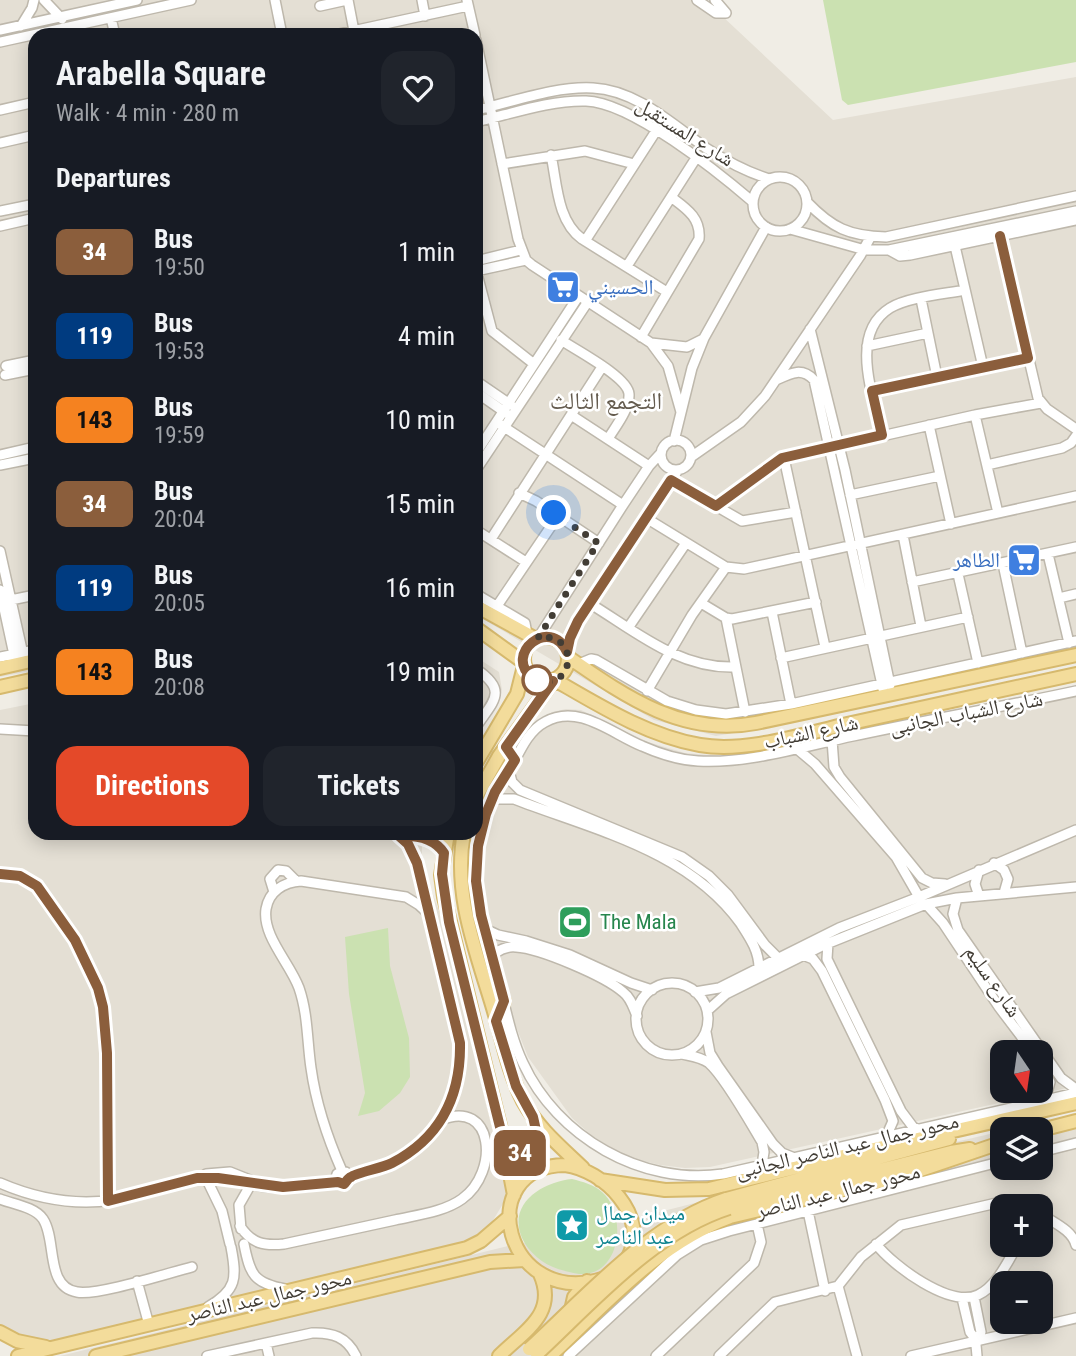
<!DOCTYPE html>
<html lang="en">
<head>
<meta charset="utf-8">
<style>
	body { margin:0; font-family:"Roboto Condensed","Noto Naskh Arabic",sans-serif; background:#20242c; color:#f1f3f6; height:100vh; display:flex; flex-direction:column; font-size:26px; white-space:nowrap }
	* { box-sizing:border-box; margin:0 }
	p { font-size:23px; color:#9ea1a6 }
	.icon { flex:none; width:38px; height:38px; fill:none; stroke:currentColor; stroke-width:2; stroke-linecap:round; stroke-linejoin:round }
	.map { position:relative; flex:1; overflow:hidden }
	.side { position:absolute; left:28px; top:28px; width:455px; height:812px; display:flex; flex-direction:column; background:#171b24; border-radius:21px; box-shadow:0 4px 18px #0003 }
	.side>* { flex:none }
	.badge { padding:0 14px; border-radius:10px; font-size:24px; line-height:46px }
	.needle { width:46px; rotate:167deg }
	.controls { position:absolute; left:990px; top:1040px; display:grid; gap:14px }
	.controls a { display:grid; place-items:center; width:63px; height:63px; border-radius:14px; background:#171b24; box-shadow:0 4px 18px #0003; font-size:35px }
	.you { position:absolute; width:35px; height:35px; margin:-18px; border:5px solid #fff; border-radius:50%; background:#1a73e8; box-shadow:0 0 0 10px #1a73e833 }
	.map>.badge { position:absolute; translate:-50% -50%; box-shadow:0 0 0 4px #fff }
	h2 { padding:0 28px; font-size:26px; line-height:63px }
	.round { display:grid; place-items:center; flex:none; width:74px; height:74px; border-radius:21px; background:#20242c }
	.overview { display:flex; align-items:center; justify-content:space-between; height:119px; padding:0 28px }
	h1 { font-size:33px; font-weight:700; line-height:52px }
	.cta { display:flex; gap:14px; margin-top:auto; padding:14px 28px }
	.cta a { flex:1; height:80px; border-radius:21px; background:#e44929; color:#fff; font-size:28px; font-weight:700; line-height:80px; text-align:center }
	.cta a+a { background:#20242c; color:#f1f3f6 }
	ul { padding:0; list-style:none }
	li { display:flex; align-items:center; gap:21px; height:84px; padding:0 28px }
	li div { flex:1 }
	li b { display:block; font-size:26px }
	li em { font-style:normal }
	li .badge { min-width:77px; font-weight:700; text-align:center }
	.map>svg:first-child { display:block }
	.residential { fill:#e4dfd4; fill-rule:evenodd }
	.green { fill:#cbe1b1 }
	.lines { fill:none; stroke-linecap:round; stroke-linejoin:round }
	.minor-casing { stroke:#beb8ac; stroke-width:12 }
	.major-casing { stroke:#d6b96d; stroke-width:16 }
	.minor { stroke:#fff; stroke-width:9 }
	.major { stroke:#f3dc9b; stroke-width:12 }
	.major-bridge-casing { stroke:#d6b96d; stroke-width:16; stroke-linecap:butt }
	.major-bridge { stroke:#f3dc9b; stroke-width:12 }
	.line-casing { stroke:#fff; stroke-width:16 }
	.line { stroke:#8b5e3c; stroke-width:10 }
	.walk { stroke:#423d35; stroke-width:7; stroke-dasharray:0 12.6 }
	.stop-dot { fill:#fff; stroke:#8b5e3c; stroke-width:3.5 }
	.labels { text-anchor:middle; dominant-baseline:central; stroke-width:5; stroke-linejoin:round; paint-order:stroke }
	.street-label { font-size:21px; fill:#423d35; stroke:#fff }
	.shop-label { font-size:21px; fill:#366cbe; stroke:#fff; text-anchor:start }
	.leisure-label { font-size:21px; fill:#27864d; stroke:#fff; text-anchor:start }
	.culture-label { font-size:21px; fill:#0d838f; stroke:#fff; text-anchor:start }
	.quarter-label { font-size:24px; fill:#645b4e; stroke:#fff }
</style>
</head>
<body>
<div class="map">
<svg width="1076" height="1356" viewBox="0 0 1076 1356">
	<rect width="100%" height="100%" fill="#f0ede5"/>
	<path class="residential" d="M0,0H705L833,120L1076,77V662L768,727L716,736L654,720L476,615V35H35V670L0,677Z
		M476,657L499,672L502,690L499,699L476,738Z
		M1076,686V1086L710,1167L685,1168L660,1165L635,1159L612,1148L591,1135L572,1118L528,1057L515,1024L484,915L477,869L489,801L540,719L552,712L566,709L581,710L648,742L685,753L723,756L760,751ZM1003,1052H1041V1090H1003Z
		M35,703V833H422V864L441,917L503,1155L508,1189L506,1199L487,1230L477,1238L463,1245L51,1342L31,1340L6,1331L0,1326V710Z
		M1076,1114V1356H60L508,1246L577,1233L742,1191L1003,1131V1167H1041V1129H1013ZM1003,1206H1041V1244H1003ZM1003,1283H1041V1321H1003Z"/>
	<path class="green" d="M823,0H1076V62L848,105L842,100Z
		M388,928L390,966L409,1038L410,1077L400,1093L379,1111L358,1116L365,1093L349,994L345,937Z
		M572,1179C583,1182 593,1184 602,1192C628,1214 621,1277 579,1274C572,1273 565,1271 558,1269C543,1264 529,1253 522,1238C507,1203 543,1182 572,1179Z"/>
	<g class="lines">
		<g class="minor-casing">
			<path id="minor" d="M44,0L62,19
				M275,0L282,35
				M348,0L354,31
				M422,0L425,16
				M467,0L475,35
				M697,0L716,13H726
				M715,0L726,13
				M320,6L347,0
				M111,18L115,35
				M21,26L32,8L34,0
				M0,30L137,0
				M334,35L468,6
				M476,40L518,239L526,260L532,265L651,343L668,366L681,412
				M0,42L191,0
				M0,110L35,102
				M476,110C513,102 554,86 593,88C636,90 672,124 706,148C726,161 747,172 769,179
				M476,122C511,114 550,100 586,101C631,102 718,172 753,202
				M0,143L35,135
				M551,155C557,183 557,221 582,239L667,292
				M502,164L585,151L634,164
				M753 204a27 27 0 1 1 54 0a27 27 0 1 1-54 0Z
				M807,202C832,228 849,236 886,237L1076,196
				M0,211L35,204
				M0,226L35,218
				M790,229L865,250H889L1076,211
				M1000,236L1038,398L1047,409L1076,429
				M585,241L656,131
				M955,246L983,367
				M889,250L900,256L910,255L1076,220
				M476,261L521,250
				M627,266L696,158
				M476,270L492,331L534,364
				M476,271L526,260
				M921,299L937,377
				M810,329L845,470L890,685
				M641,337L699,239C701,218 687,209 671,197
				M561,340C576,350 628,377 629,394C630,409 615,427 608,439
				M651,343L687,347L703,339
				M867,346L928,333
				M6,366L35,360
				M5,375L35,369
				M776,380C791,373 802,367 814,380L883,689
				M476,381L511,405
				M872,391L1028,358
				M476,392L506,413
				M571,415L649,466
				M975,415L998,513
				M501,425L623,505
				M929,425L951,524
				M882,435C874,397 848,334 890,308C908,297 944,294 965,290
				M661 455a15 15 0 1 1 30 0a15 15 0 1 1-30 0Z
				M674,441L692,368L704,338L766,227
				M476,453L578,297
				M0,455L35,447
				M691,457L741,422L765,396L860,256L871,236
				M784,458L825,647
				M0,465L35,458
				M987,465L1062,448L1071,443L1076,436
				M476,470L587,303
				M671,480L742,521L796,512
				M519,493L536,501L599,543
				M850,495L940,476
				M716,506L784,458L975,415L1041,403
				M646,518L726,567L744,569L1076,496
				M476,530L526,562
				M903,535L921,626
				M491,539L602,367
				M0,551L25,663
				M1048,554L1069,643
				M1003,564L1022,653
				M958,574L978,663
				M912,582L1076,547
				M0,590L16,664
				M476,594L525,623L527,634
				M1059,598L1076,594
				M6,601L35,595
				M589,603C634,630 678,669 735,667
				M701,603L726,618L732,619L816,602
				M497,606L558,516
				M772,612L791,704
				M726,618L745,712
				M628,628L686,543
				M538,638L623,505L649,466L661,453
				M567,652L570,637L578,621L678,470
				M0,657L35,650
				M781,658L968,617
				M579,664L591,659L596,660L667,701L696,710L726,714L791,704L1076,641
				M476,669C509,691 493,701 476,727
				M647,691L692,615L726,567
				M1076,691C1002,707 927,720 853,736C805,746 748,764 698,761C679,760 660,754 642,746C612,734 579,703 545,722C528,731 520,751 511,768C506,776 500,784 495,792C484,811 478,837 476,859C472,896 486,933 495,968C504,998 509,1034 523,1063C557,1137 642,1186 723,1174L1076,1093
				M0,729L35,731
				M832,740L834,767L840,777L922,878L932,883L945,884
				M796,748L815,764L896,857L919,897
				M509,771L512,782L520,790L682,857L709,876L728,895L765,945L778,958
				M491,799H514C594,830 688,850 741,924C750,938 759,951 759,968
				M410,833L434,842L444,853
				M994,863L1004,870L1008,879L1004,893
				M0,874L20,876L37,886L75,940L98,988L106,1026L108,1201
				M274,892L270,879L278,870L286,871L296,881
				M979,896L975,884L979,870
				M957,898L953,914L958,930L1061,1078L1076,1089
				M926,904L943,923L999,1007L1033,1052
				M485,929L498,935L526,941L570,955L631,983L652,990
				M828,943L827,959L901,1111L913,1127L919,1130
				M803,955L813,959L822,971L885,1100L893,1121L886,1137
				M494,960L495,953C501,949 508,946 516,947C539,948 605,976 623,992C631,998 633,1007 637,1016
				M636 1019a36 36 0 1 1 72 0a36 36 0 1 1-72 0Z
				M695,992L719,988L839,928L919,897L1076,830
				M707,1011L726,994L824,945L926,904L957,898L1076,887
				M706,1032L710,1053L718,1066L773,1144L782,1153L792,1157
				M682,1054C691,1056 701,1057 709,1063C725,1077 750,1122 762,1142L764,1152L762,1165
				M1041,1064L1050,1082L1045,1100
				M1041,1152L1076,1143
				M342,1171C327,1137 316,1104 311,1068C307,1041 308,1014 299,988C290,963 262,936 266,909C269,891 284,882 301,881L406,897L419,905L430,915
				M206,1174L230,1172L250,1180
				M349,1177L346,1172L342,1171L337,1174L336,1178L343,1184L349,1177L391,1164L423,1141L446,1113L453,1096L459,1070L458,1030L421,876L412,850L404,840L394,833
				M206,1178L222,1211L230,1244
				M0,1183C44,1202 90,1208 137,1195C159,1189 181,1179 205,1178C227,1177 247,1185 268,1187C292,1189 315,1186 338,1182
				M0,1199C13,1204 35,1207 43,1219C57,1240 45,1287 77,1292C97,1296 168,1273 192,1267
				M808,1211L825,1291
				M1041,1214C1054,1223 1072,1230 1076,1245
				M240,1226C252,1244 264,1246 284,1244C322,1236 358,1228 395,1220C417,1215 444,1212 462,1199C500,1172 494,1098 441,1120
				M241,1229L239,1205L251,1184
				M244,1244C250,1275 254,1283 285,1289
				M876,1244C893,1266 950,1308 978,1295C997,1286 1008,1261 1018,1244
				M137,1281L149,1325
				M838,1286L861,1257L901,1225L1001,1202L1015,1201L1027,1206
				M838,1286L857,1356
				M974,1297L981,1332L976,1345L977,1356
				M962,1298L970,1332L977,1341
				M208,1307C237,1290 237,1278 231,1247
				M266,1343L269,1356
				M207,1356L312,1333C332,1332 347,1337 356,1356
				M568,1356L677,1255L701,1240L729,1231L1003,1161
				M656,1356L754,1263L761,1242L757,1224
				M719,1356L775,1302L838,1286
				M911,1356L1076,1318"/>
		</g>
		<g class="major-casing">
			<path id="major" d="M476,606L536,639
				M476,628L523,662
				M524 659a22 22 0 1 1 44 0a22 22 0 1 1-44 0Z
				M568,657C626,697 683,737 756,723L1076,655
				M0,668L35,660
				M555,680C600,706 648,736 700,745C746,753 803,734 847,724C923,707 1000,691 1076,674
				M0,687L35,679
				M476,763L517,694L524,666
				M476,797L499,756L553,681
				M448,833L441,875L444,897L503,1138L514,1195
				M464,833C452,895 478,956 495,1015C503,1043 509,1074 523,1101C538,1128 561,1147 583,1168
				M496,1021L504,1001
				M1041,1130L1076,1121
				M504,1139L521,1153L534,1151L538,1143L534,1120
				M565,1165C604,1170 650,1216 628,1257C623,1267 615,1274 605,1278C504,1312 471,1166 565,1165Z
				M600,1180L665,1190L709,1189L839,1157L1076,1103
				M726,1199L949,1139
				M729,1208L951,1152L970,1149
				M570,1315L574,1297L587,1281
				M0,1332L17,1341L46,1347
				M18,1356L467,1248L481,1241L510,1216
				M96,1356L490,1262L525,1260
				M499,1356C524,1331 558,1314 540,1274
				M550,1356C606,1304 657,1244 730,1217L903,1176L1003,1142"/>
		</g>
		<use href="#minor" class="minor"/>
		<use href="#major" class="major"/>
		<g class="major-bridge-casing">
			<path id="major-bridge" d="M529,1349C588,1295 648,1225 726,1199
				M537,1354C594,1301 654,1232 729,1208"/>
		</g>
		<use href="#major-bridge" class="major-bridge"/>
	</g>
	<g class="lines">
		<g class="line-casing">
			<path id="line" d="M0,874L20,876L37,886L75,940L98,988L103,1007L107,1053L108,1201L197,1178H218L283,1187L338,1182L344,1184C346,1182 348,1178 351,1177C356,1173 382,1168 392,1163C440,1138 461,1096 460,1043L417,863L408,844L399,836C415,835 433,837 444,853L442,874L449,922L503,1139L521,1153L534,1151L538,1139L533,1117L516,1086L496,1021L504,1001L481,915L476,881L478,846L486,814L495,792L515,760L506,747L553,681C545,682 539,682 532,677C503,655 550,615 567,652L570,638L578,621L671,480L716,506L782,458L882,435L872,391L1028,358L1000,236"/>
		</g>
		<use href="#line" class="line"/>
		<path class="walk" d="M537,680C576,692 580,630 538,638L598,543L554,513"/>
	</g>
	<defs>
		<g id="supermarket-square" transform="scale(1.75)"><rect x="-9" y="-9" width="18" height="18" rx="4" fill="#3f7fe0" stroke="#fff"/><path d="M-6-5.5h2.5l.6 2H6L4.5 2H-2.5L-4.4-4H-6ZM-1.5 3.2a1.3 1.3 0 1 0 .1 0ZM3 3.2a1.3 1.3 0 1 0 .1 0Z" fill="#fff"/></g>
		<g id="stadium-square" transform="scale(1.75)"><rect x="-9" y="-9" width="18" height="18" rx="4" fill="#2e9e5b" stroke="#fff"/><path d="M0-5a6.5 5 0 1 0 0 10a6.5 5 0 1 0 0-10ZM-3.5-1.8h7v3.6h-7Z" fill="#fff"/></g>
		<g id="sight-square" transform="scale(1.75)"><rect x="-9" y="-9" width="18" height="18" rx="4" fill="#0f9aa8" stroke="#fff"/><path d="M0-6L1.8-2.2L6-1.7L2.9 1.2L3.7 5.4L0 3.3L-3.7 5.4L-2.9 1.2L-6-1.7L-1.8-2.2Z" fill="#fff"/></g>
	</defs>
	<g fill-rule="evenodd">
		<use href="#supermarket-square" x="563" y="287"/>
		<use href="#supermarket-square" x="1024" y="560"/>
		<use href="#stadium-square" x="575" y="922"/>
		<use href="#sight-square" x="572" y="1225"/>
	</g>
	<circle class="stop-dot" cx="537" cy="680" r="14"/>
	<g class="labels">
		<g class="street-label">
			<text transform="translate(685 132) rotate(32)">شارع المستقبل</text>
			<text transform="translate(966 713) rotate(-11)">شارع الشباب الجانبى</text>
			<text transform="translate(811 732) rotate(-12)">شارع الشباب</text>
			<text transform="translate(993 981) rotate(55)">شارع سليم</text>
			<text transform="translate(847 1146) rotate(-13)">محور جمال عبد الناصر الجانبى</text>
			<text transform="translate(838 1191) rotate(-14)">محور جمال عبد الناصر</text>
			<text transform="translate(269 1296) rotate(-13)">محور جمال عبد الناصر</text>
		</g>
		<g class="shop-label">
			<text x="588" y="287">الحسيني</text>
			<text x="1000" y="560" text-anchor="end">الطاهر</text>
		</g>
		<g class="leisure-label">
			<text x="600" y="922">The Mala</text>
		</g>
		<g class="culture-label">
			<text x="596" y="1213">ميدان جمال<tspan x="596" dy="24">عبد الناصر</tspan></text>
		</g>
		<g class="quarter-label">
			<text x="606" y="401">التجمع الثالث</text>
		</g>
	</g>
</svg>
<div class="controls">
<a><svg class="needle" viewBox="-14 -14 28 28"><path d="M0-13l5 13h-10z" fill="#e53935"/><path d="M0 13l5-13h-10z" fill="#9ea1a6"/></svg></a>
<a><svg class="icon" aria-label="layers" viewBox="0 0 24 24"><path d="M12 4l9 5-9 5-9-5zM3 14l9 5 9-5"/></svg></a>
<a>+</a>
<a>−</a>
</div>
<div class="you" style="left:554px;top:513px"></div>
<b class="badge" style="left:520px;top:1153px;background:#8b5e3c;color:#fff">34</b>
<section class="side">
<div class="overview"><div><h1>Arabella Square</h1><p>Walk · 4 min · 280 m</p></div><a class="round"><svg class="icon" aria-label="heart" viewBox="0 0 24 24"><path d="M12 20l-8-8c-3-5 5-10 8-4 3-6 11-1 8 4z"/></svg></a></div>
<h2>Departures</h2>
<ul>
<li><span class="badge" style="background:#8b5e3c;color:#fff">34</span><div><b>Bus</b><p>19:50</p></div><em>1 min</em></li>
<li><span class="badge" style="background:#003b80;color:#fff">119</span><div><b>Bus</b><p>19:53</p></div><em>4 min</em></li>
<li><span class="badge" style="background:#f58220;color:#111">143</span><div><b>Bus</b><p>19:59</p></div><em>10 min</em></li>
<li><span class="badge" style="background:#8b5e3c;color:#fff">34</span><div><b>Bus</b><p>20:04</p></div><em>15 min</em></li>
<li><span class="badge" style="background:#003b80;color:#fff">119</span><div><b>Bus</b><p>20:05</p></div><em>16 min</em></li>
<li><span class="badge" style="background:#f58220;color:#111">143</span><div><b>Bus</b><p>20:08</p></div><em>19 min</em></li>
</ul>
<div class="cta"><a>Directions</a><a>Tickets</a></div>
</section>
</div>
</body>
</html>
